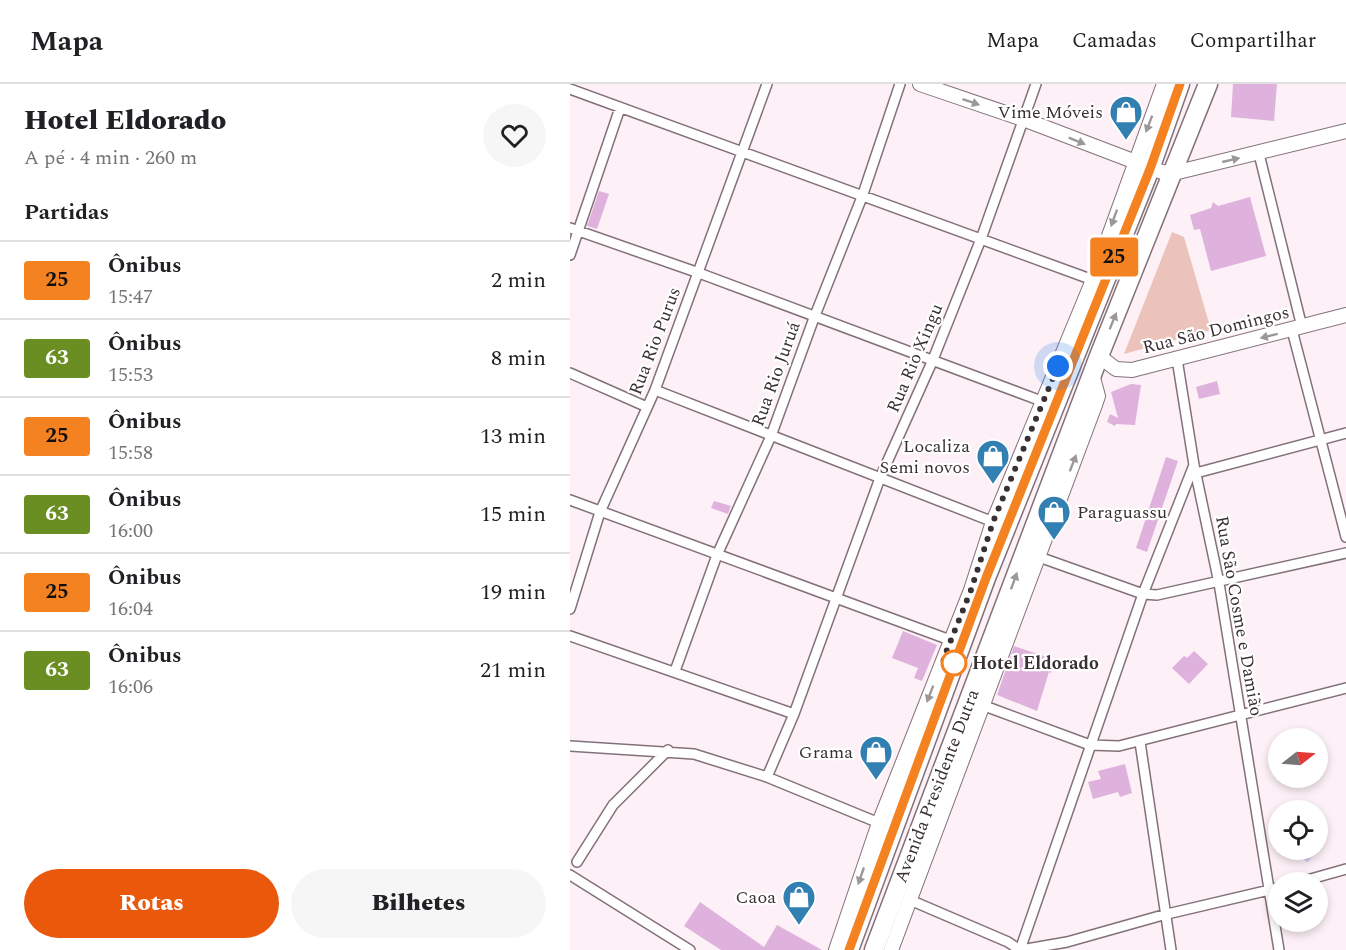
<!DOCTYPE html>
<html lang="pt">
<head>
<meta charset="utf-8">
<style>
	body { margin:0; font-family:Spectral,serif; background:#f6f6f6; color:#202124; height:100vh; display:flex; flex-direction:column; font-size:22px; white-space:nowrap }
	* { box-sizing:border-box; margin:0 }
	p { font-size:20px; color:#757577 }
	.icon { flex:none; width:33px; height:33px; fill:none; stroke:currentColor; stroke-width:2; stroke-linecap:round; stroke-linejoin:round }
	.map { position:relative; flex:1; overflow:hidden }
	.details { display:flex; flex-direction:column; background:#fff; width:570px }
	.details>* { flex:none }
	.badge { padding:0 12px; border-radius:4px; font-size:21px; line-height:39px }
	.needle { width:39px; rotate:73deg }
	.controls { position:absolute; left:698px; top:644px; display:grid; gap:12px }
	.controls a { display:grid; place-items:center; width:60px; height:60px; border-radius:50%; background:#fff; box-shadow:0 3px 9px #0003; font-size:30px }
	.you { position:absolute; width:30px; height:30px; margin:-15px; border:4px solid #fff; border-radius:50%; background:#1a73e8; box-shadow:0 0 0 9px #1a73e833 }
	.map>.badge { position:absolute; translate:-50% -50%; box-shadow:0 0 0 3px #fff }
	h2 { padding:0 24px; font-size:22px; line-height:54px }
	.round { display:grid; place-items:center; flex:none; width:63px; height:63px; border-radius:32px; background:#f6f6f6 }
	.head { display:flex; align-items:center; justify-content:space-between; height:102px; padding:0 24px }
	h1 { font-size:28px; font-weight:800; line-height:45px }
	.cta { display:flex; gap:12px; margin-top:auto; padding:12px 24px }
	.cta a { flex:1; height:69px; border-radius:36px; background:#ea580c; color:#fff; font-size:24px; font-weight:800; line-height:69px; text-align:center }
	.cta a+a { background:#f6f6f6; color:#202124 }
	ul { padding:0; list-style:none }
	li { display:flex; align-items:center; gap:18px; height:78px; padding:0 24px; border-top:2px solid #e0e0e0 }
	li div { flex:1 }
	li b { display:block; font-size:22px }
	li em { font-style:normal }
	li .badge { min-width:66px; font-weight:700; text-align:center }
	header { display:flex; align-items:center; gap:36px; box-sizing:border-box; height:84px; padding:0 30px; background:#fff; border-bottom:2px solid #e0e0e0 }
	header strong { font-size:28px }
	nav { display:flex; gap:33px; margin-inline-start:auto; font-size:21px }
	main { display:flex; flex:1; min-height:0 }
	.map>svg:first-child { display:block }
	.green { fill:#ecc3bb }
	.water { fill:#dcc4f9 }
	.building { fill:#dfb2dd }
	.lines { fill:none; stroke-linecap:round; stroke-linejoin:round }
	.street-casing { stroke:#837179; stroke-width:12 }
	.secondary-casing { stroke:#837179; stroke-width:16 }
	.highway-casing { stroke:#837179; stroke-width:21 }
	.street { stroke:#fff; stroke-width:9 }
	.secondary { stroke:#fff; stroke-width:14 }
	.highway { stroke:#fff; stroke-width:18 }
	.oneway { fill:#9c989a }
	.line-casing { stroke:#fff; stroke-width:14 }
	.line { stroke:#f58220; stroke-width:9 }
	.walk { stroke:#383034; stroke-width:6; stroke-dasharray:0 10.8 }
	.stop-dot { fill:#fff; stroke:#f58220; stroke-width:3 }
	.labels { text-anchor:middle; dominant-baseline:central; stroke-width:4.5; stroke-linejoin:round; paint-order:stroke }
	.poi-label { font-size:18px; fill:#383034; stroke:#fff; text-anchor:end }
	.street-label { font-size:18px; fill:#383034; stroke:#fff }
	.stop-label { font-size:18px; font-weight:bold; fill:#383034; stroke:#fff; text-anchor:start }
</style>
</head>
<body>
<header>
<strong>Mapa</strong>
<nav><a>Mapa</a><a>Camadas</a><a>Compartilhar</a></nav>
</header>
<main>
<section class="details">
<div class="head"><div><h1>Hotel Eldorado</h1><p>A pé · 4 min · 260 m</p></div><a class="round"><svg class="icon" aria-label="heart" viewBox="0 0 24 24"><path d="M12 20l-8-8c-3-5 5-10 8-4 3-6 11-1 8 4z"/></svg></a></div>
<h2>Partidas</h2>
<ul>
<li><span class="badge" style="background:#f58220;color:#111">25</span><div><b>Ônibus</b><p>15:47</p></div><em>2 min</em></li>
<li><span class="badge" style="background:#6b8e23;color:#fff">63</span><div><b>Ônibus</b><p>15:53</p></div><em>8 min</em></li>
<li><span class="badge" style="background:#f58220;color:#111">25</span><div><b>Ônibus</b><p>15:58</p></div><em>13 min</em></li>
<li><span class="badge" style="background:#6b8e23;color:#fff">63</span><div><b>Ônibus</b><p>16:00</p></div><em>15 min</em></li>
<li><span class="badge" style="background:#f58220;color:#111">25</span><div><b>Ônibus</b><p>16:04</p></div><em>19 min</em></li>
<li><span class="badge" style="background:#6b8e23;color:#fff">63</span><div><b>Ônibus</b><p>16:06</p></div><em>21 min</em></li>
</ul>
<div class="cta"><a>Rotas</a><a>Bilhetes</a></div>
</section>
<div class="map">
<svg width="776" height="866" viewBox="0 0 776 866">
	<rect width="100%" height="100%" fill="#fdf0f6"/>
	<path class="green" d="M602,148L614,153L641,246L554,270Z"/>
	<path class="water" d="M720,765H735L743,770L738,778L720,768Z"/>
	<path class="building" d="M663,0H707L704,37L661,33Z
		M29,107L39,110L27,145L17,142Z
		M680,113L696,172L641,187L630,145L624,146L620,131L641,124L643,118L648,122Z
		M647,297L650,310L629,315L626,303Z
		M561,300L571,301L565,341L546,340L545,342L537,338L540,330L548,334L541,308Z
		M596,373L608,377L577,468L566,464Z
		M144,417L161,422L158,430L141,424Z
		M333,547L367,561L352,597L344,594L348,584L322,574Z
		M444,562L486,576L481,589L479,588L467,627L427,611Z
		M624,567L638,580L619,600L602,584L614,572L617,574Z
		M555,680L562,709L550,713L548,708L523,715L518,698L531,695L528,687Z
		M130,818L194,863L207,841L252,866H151L114,842Z"/>
	<g class="lines">
		<g class="street-casing">
			<path id="street" d="M0,5L523,196
				M689,70L732,243
				M0,144L129,189L474,318
				M0,171L50,24
				M722,246L776,453
				M607,275L624,381L649,499L709,866
				M0,289L77,323
				M85,306L426,439
				M626,389L776,349
				M0,416L380,556
				M469,473L573,510L587,511L776,469
				M0,525L30,428L85,306L197,0
				M0,552L224,630
				M105,587L147,471L201,352L244,234L292,113L330,0
				M412,621L520,661L549,662L776,604
				M570,658L601,866
				M0,662L124,670L197,693L309,739
				M197,693L224,630L310,394L362,278L411,155L466,0
				M7,778L43,721L98,666
				M0,791L120,866
				M730,798L776,785
				M340,816L438,858L450,866
				M450,866L573,510L624,381
				M451,866L497,858L593,831L708,804"/>
		</g>
		<g class="secondary-casing">
			<path id="secondary" d="M350,0L453,35L592,88L604,89L776,47
				M529,272L546,285L562,286L776,231
				M266,866L309,739L401,506L423,438L523,196L594,0
				M321,866L525,321L528,312L522,290"/>
		</g>
		<g class="highway-casing">
			<path id="highway" d="M279,866L416,494L580,85L610,0
				M304,866L529,272L638,0"/>
		</g>
		<use href="#street" class="street"/>
		<use href="#secondary" class="secondary"/>
		<use href="#highway" class="highway"/>
	</g>
	<defs><path id="oneway-solid" d="M-6-.8H1V-3.2L6.5 0L1 3.2V.8H-6Z" transform="scale(1.5)"/></defs>
	<g class="oneway">
		<use href="#oneway-solid" transform="translate(401 18) rotate(19)"/>
		<use href="#oneway-solid" transform="translate(579 40) rotate(111)"/>
		<use href="#oneway-solid" transform="translate(507 57) rotate(22)"/>
		<use href="#oneway-solid" transform="translate(661 76) rotate(-13)"/>
		<use href="#oneway-solid" transform="translate(544 134) rotate(110)"/>
		<use href="#oneway-solid" transform="translate(543 237) rotate(-68)"/>
		<use href="#oneway-solid" transform="translate(699 252) rotate(166)"/>
		<use href="#oneway-solid" transform="translate(503 379) rotate(-69)"/>
		<use href="#oneway-solid" transform="translate(444 497) rotate(-70)"/>
		<use href="#oneway-solid" transform="translate(360 610) rotate(111)"/>
		<use href="#oneway-solid" transform="translate(291 792) rotate(109)"/>
	</g>
	<g class="lines">
		<g class="line-casing">
			<path id="line" d="M279,866L416,494L580,85L610,0"/>
		</g>
		<use href="#line" class="line"/>
		<path class="walk" d="M384,579L373,576L401,506L423,438L488,282"/>
	</g>
	<defs>
		<g id="shop-pin" transform="scale(1.725)"><path d="M0 17L-7.5 6A9.5 9.5 0 1 1 7.5 6Z" fill="#327fb2" stroke="#fff"/><path d="M-5-2.5h2.3a2.7 3.5 0 0 1 5.4 0H5L5.5 6h-11ZM-1.5-2.5h3a1.5 2.3 0 0 0-3 0Z" fill="#fff"/></g>
	</defs>
	<g fill-rule="evenodd">
		<use href="#shop-pin" x="556" y="28"/>
		<use href="#shop-pin" x="423" y="372"/>
		<use href="#shop-pin" x="484" y="428"/>
		<use href="#shop-pin" x="306" y="668"/>
		<use href="#shop-pin" x="229" y="813"/>
	</g>
	<circle class="stop-dot" cx="384" cy="579" r="12"/>
	<g class="labels">
		<g class="poi-label">
			<text x="533" y="28">Vime Móveis</text>
			<text x="400" y="362">Localiza<tspan x="400" dy="21">Semi novos</tspan></text>
			<text x="507" y="428" text-anchor="start">Paraguassu</text>
			<text x="283" y="668">Grama</text>
			<text x="206" y="813">Caoa</text>
		</g>
		<g class="street-label">
			<text transform="translate(646 246) rotate(-14)">Rua São Domingos</text>
			<text transform="translate(85 257) rotate(-69)">Rua Rio Purus</text>
			<text transform="translate(345 274) rotate(-67)">Rua Rio Xingu</text>
			<text transform="translate(206 290) rotate(-70)">Rua Rio Juruá</text>
			<text transform="translate(669 532) rotate(80)">Rua São Cosme e Damião</text>
			<text transform="translate(367 702) rotate(-69)">Avenida Presidente Dutra</text>
		</g>
		<g class="stop-label">
			<text x="402" y="579">Hotel Eldorado</text>
		</g>
	</g>
</svg>
<div class="controls">
<a><svg class="needle" viewBox="-14 -14 28 28"><path d="M0-13l5 13h-10z" fill="#e53935"/><path d="M0 13l5-13h-10z" fill="#757577"/></svg></a>
<a><svg class="icon" aria-label="locate" viewBox="0 0 24 24"><circle cx="12" cy="12" r="6"/><path d="M12 2v4M12 18v4M2 12h4M18 12h4"/></svg></a>
<a><svg class="icon" aria-label="layers" viewBox="0 0 24 24"><path d="M12 4l9 5-9 5-9-5zM3 14l9 5 9-5"/></svg></a>
</div>
<div class="you" style="left:488px;top:282px"></div>
<b class="badge" style="left:544px;top:173px;background:#f58220;color:#111">25</b>
</div>
</main>
</body>
</html>
